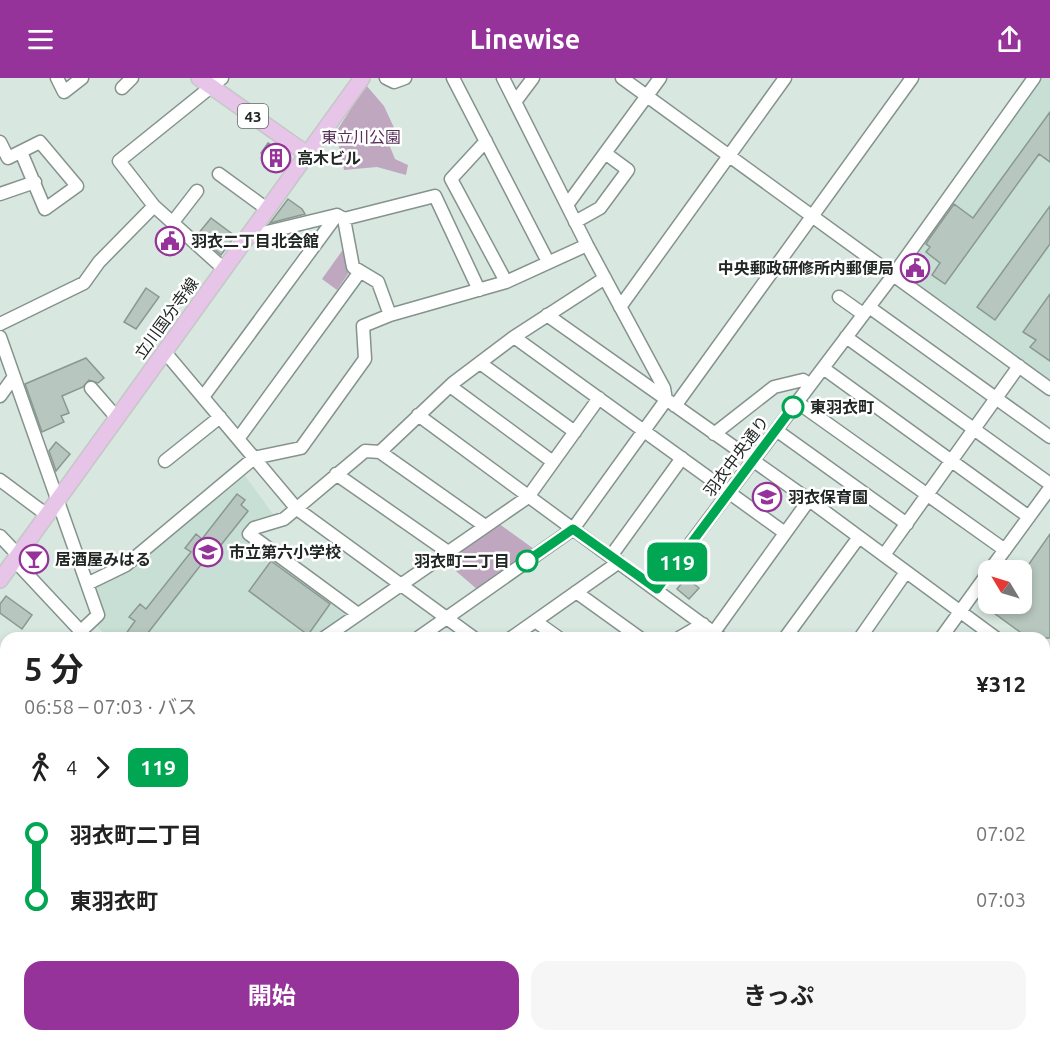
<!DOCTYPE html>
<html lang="ja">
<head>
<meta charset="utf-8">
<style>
	body { margin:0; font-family:Ubuntu,"Noto Sans JP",sans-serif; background:#f6f6f6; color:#222; height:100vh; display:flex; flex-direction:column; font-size:22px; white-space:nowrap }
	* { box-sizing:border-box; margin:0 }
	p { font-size:20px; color:#767676 }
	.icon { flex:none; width:33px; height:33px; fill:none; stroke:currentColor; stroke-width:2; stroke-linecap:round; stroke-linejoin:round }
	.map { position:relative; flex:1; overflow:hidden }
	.sheet { position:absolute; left:0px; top:554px; width:1050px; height:410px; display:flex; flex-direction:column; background:#fff; border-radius:18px 18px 0 0; box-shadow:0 3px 9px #0003 }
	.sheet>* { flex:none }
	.badge { padding:0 12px; border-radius:9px; font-size:21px; line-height:39px }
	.needle { width:39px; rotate:308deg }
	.tools { position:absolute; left:978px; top:482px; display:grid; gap:12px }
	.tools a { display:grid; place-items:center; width:54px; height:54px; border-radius:12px; background:#fff; box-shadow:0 3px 9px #0003; font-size:30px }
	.map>.badge { position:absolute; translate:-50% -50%; box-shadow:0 0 0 3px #fff }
	.legs { display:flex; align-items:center; gap:9px; height:66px; padding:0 24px; font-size:20px }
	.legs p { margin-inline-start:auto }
	.summary { display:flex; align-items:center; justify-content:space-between; height:102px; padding:0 24px }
	h1 { font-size:33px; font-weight:700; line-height:45px }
	.primary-button { display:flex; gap:12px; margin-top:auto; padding:12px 24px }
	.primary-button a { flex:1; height:69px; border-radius:18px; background:#95339a; color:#fff; font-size:24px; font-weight:700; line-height:69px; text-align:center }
	.primary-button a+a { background:#f6f6f6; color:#222 }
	ul { padding:0 24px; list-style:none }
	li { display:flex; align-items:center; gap:21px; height:66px; font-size:22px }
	li i { display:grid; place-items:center; width:9px; height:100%; margin:0 8px; background:currentColor }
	li i::after { content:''; width:15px; height:15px; margin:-8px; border:4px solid; border-radius:50%; background:#fff }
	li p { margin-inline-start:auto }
	li:first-child i { background:linear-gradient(#0000 50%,currentColor 0) }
	li:last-child i { background:linear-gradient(currentColor 50%,#0000 0) }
	header { display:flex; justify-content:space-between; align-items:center; height:78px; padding:0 24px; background:#95339a; color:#fff; font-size:27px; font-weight:700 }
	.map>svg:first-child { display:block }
	.built { fill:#c7dfd4 }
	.green { fill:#bfa8bf }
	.building { fill:#b7c6bf; stroke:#8a9892; stroke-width:1.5 }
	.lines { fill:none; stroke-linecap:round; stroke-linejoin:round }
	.minor-casing { stroke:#85938d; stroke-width:15 }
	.major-casing { stroke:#c5c7c6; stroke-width:18 }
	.minor { stroke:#fff; stroke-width:12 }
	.major { stroke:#e6c5e8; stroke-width:15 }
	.line-1-casing { stroke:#fff; stroke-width:14 }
	.line-1 { stroke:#00a651; stroke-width:9 }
	.stop-1-dot { fill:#fff; stroke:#00a651; stroke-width:3 }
	.labels { text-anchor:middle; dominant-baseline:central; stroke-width:5; stroke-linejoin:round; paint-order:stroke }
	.shield { fill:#fff; stroke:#646866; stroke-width:1.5 }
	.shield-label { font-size:15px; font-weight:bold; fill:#212724 }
	.park-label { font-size:16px; fill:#563157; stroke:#fff }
	.poi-label { font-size:16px; font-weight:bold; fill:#212724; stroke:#fff; text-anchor:start }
	.street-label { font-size:16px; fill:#212724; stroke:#fff }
	.stop-label { font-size:16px; font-weight:bold; fill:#212724; stroke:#fff; text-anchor:start }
</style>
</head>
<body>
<header><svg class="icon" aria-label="menu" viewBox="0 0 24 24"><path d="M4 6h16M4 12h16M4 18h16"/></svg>Linewise<svg class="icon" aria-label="share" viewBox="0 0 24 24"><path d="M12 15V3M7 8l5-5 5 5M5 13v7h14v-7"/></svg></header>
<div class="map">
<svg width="1050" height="962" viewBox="0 0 1050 962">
	<rect width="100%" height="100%" fill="#d8e8e0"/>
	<path class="built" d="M1040,0H1050V304L900,195Z
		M243,395L276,440L244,455L349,533V538L318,559H108L96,547L93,512L98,505Z"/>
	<path class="green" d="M366,7L384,28L396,54L386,59L395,81L408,87L406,97L377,89L344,92L336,54Z
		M344,170L350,193L337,212L322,201Z
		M498,445L534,471L478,512L443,482Z
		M236,957H303L305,962H237Z"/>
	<path class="building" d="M1050,34V84L1039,76L945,206L932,197L940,185L926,174L930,169L926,166L929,161L954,126L973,140Z
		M268,65L284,75V84L281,89L261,75Z
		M288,121L302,131L305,136L270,145Z
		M1050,128V166L995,242L977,229Z
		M211,140L235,158L221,177L198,156Z
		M169,153L180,162L171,174L160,166Z
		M146,210L159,219L136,251L124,244Z
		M1050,216V283L1030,269L1036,262L1023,254Z
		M86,280L104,300L98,305L89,302L83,309L62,318L69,335L61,338L64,344L42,354L25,306Z
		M56,364L70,376L56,393L49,373Z
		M237,416L245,422L241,427L248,433L217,472L214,470L144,560H123L135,543L129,539L140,526L146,531L191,474L185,470L196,456L202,461Z
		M1050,456V560H1028L994,535L1001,525H1022V496Z
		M271,483L330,526L308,557L249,513Z
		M686,500L699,510L689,521L677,511Z
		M6,518L32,537L22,551L0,535V526Z"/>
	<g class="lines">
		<g class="minor-casing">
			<path id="minor" d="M57,0L64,14L82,0
				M222,0L119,83L154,128L224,191
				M386,0L394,4L405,0
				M453,0L545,178
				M622,0L1050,311
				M122,10L132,0
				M515,24L533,0
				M486,63L451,101L503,198
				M0,64L8,80L40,64L77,108L45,131L21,74
				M219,96L267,131
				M0,116L35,104
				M567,127L660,0
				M173,144L197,113
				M575,144L600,130L628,92L605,75
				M247,159L337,137L344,141L435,118L479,212
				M839,219L863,236
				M620,229L785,0
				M869,229L1050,359
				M390,237L506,204L587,167
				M547,237L809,422L996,560
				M0,246L84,205L99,184L154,128
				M0,259L98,537L81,553
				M514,259L785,455
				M846,259L1050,406
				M164,273L297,431L474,560
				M480,285L575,354
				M823,290L1029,439
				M450,308L553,384
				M91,310L117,340
				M0,318L13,300
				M203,319L337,137
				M797,324L1005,472
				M675,328L912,0
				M418,337L721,560
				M776,352L907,446
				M714,356L774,309L803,302L810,307
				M238,361L359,195
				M380,374L485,448
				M165,383L220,339
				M336,396L448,474
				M0,402L47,437
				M0,458L18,477
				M884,477L1019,288
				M611,478L682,380
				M15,483L87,560
				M990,492L1050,410
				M87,506L126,487L254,380L301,370L365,281L363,248L390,237L378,204L353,189L344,141
				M656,511L894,196L1034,0
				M576,514L640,560
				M358,536L249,456L254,450L284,441L365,373L380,374L453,305L514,259L605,200
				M535,543L559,560
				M714,554L809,422
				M324,560L528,419L599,320
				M418,560L573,451L666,322L664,310L587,167L503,0
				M511,560L619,484
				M679,560L703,546
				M785,560L859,459
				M860,560L906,494
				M941,560L988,495
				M1044,595L1050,599
				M1044,679L1050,671
				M1044,695L1050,699
				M1044,761L1050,758
				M0,786L6,795
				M0,861L6,857
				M1044,936L1050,932
				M231,957L232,962
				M395,957L398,962
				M469,957L474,962
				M607,957L618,962
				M879,957L882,962
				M1013,957L1015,962
				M313,962L316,957
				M642,962L651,957
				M759,962L763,957
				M783,962L788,957
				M893,962L903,957
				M969,962L980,957"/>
		</g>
		<g class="major-casing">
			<path id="major" d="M199,0L307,76
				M0,502L362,0"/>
		</g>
		<use href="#minor" class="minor"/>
		<use href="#major" class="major"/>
	</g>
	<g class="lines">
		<g class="line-1-casing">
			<path id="line-1" d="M527,483L573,451L657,511L793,329"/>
		</g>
		<use href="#line-1" class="line-1"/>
	</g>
	<defs>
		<g id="building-ring" transform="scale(1.5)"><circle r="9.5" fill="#fff" stroke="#95339a" stroke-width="1.5"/><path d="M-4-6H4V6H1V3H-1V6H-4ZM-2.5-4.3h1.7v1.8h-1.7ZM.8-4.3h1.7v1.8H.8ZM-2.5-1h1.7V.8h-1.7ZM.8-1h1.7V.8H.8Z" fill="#95339a"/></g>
		<g id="civic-ring" transform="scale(1.5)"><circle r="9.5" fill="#fff" stroke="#95339a" stroke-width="1.5"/><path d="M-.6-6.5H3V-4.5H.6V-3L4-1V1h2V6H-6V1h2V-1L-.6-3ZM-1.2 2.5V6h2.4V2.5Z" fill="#95339a"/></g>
		<g id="school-ring" transform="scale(1.5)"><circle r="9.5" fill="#fff" stroke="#95339a" stroke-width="1.5"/><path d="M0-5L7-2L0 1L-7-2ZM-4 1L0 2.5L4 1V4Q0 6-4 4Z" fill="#95339a"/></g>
		<g id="bar-ring" transform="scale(1.5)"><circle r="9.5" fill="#fff" stroke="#95339a" stroke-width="1.5"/><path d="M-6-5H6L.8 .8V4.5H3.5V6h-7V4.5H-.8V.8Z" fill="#95339a"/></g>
	</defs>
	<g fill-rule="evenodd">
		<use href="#building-ring" x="276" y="80"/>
		<use href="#civic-ring" x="170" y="163"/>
		<use href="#civic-ring" x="915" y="190"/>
		<use href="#school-ring" x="767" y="419"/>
		<use href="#school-ring" x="208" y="474"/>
		<use href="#bar-ring" x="34" y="481"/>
	</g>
	<g class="stop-1-dot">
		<circle cx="793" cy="329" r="10"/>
		<circle cx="527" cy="483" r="10"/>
	</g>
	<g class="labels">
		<rect class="shield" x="238" y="26" width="30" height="24" rx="4.5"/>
		<g class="shield-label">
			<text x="253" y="38">43</text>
		</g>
		<g class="park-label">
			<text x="361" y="59">東立川公園</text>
		</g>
		<g class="poi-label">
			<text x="297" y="80">高木ビル</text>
			<text x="191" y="163">羽衣二丁目北会館</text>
			<text x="894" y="190" text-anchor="end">中央郵政研修所内郵便局</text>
			<text x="788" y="419">羽衣保育園</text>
			<text x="229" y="474">市立第六小学校</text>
			<text x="55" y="481">居酒屋みはる</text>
		</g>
		<g class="street-label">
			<text transform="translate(166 240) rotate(-54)">立川国分寺線</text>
			<text transform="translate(736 378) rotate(-53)">羽衣中央通り</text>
		</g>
		<g class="stop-label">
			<text x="810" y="329">東羽衣町</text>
			<text x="510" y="483" text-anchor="end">羽衣町二丁目</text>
		</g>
	</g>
</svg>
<div class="tools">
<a><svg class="needle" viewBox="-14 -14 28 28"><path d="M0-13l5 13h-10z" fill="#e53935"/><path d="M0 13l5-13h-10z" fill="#767676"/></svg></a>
</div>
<b class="badge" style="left:677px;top:484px;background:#00a651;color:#fff">119</b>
<section class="sheet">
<div class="summary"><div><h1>5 分</h1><p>06:58 – 07:03 · バス</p></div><b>¥312</b></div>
<div class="legs"><svg class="icon" aria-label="walk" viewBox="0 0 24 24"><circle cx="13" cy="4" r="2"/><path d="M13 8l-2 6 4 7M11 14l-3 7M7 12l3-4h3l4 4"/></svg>4<svg class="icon" aria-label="forward" viewBox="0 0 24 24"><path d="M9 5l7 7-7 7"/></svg><b class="badge" style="background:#00a651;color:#fff">119</b></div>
<ul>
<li><i style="color:#00a651"></i><b>羽衣町二丁目</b><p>07:02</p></li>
<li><i style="color:#00a651"></i><b>東羽衣町</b><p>07:03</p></li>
</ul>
<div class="primary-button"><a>開始</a><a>きっぷ</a></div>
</section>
</div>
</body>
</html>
